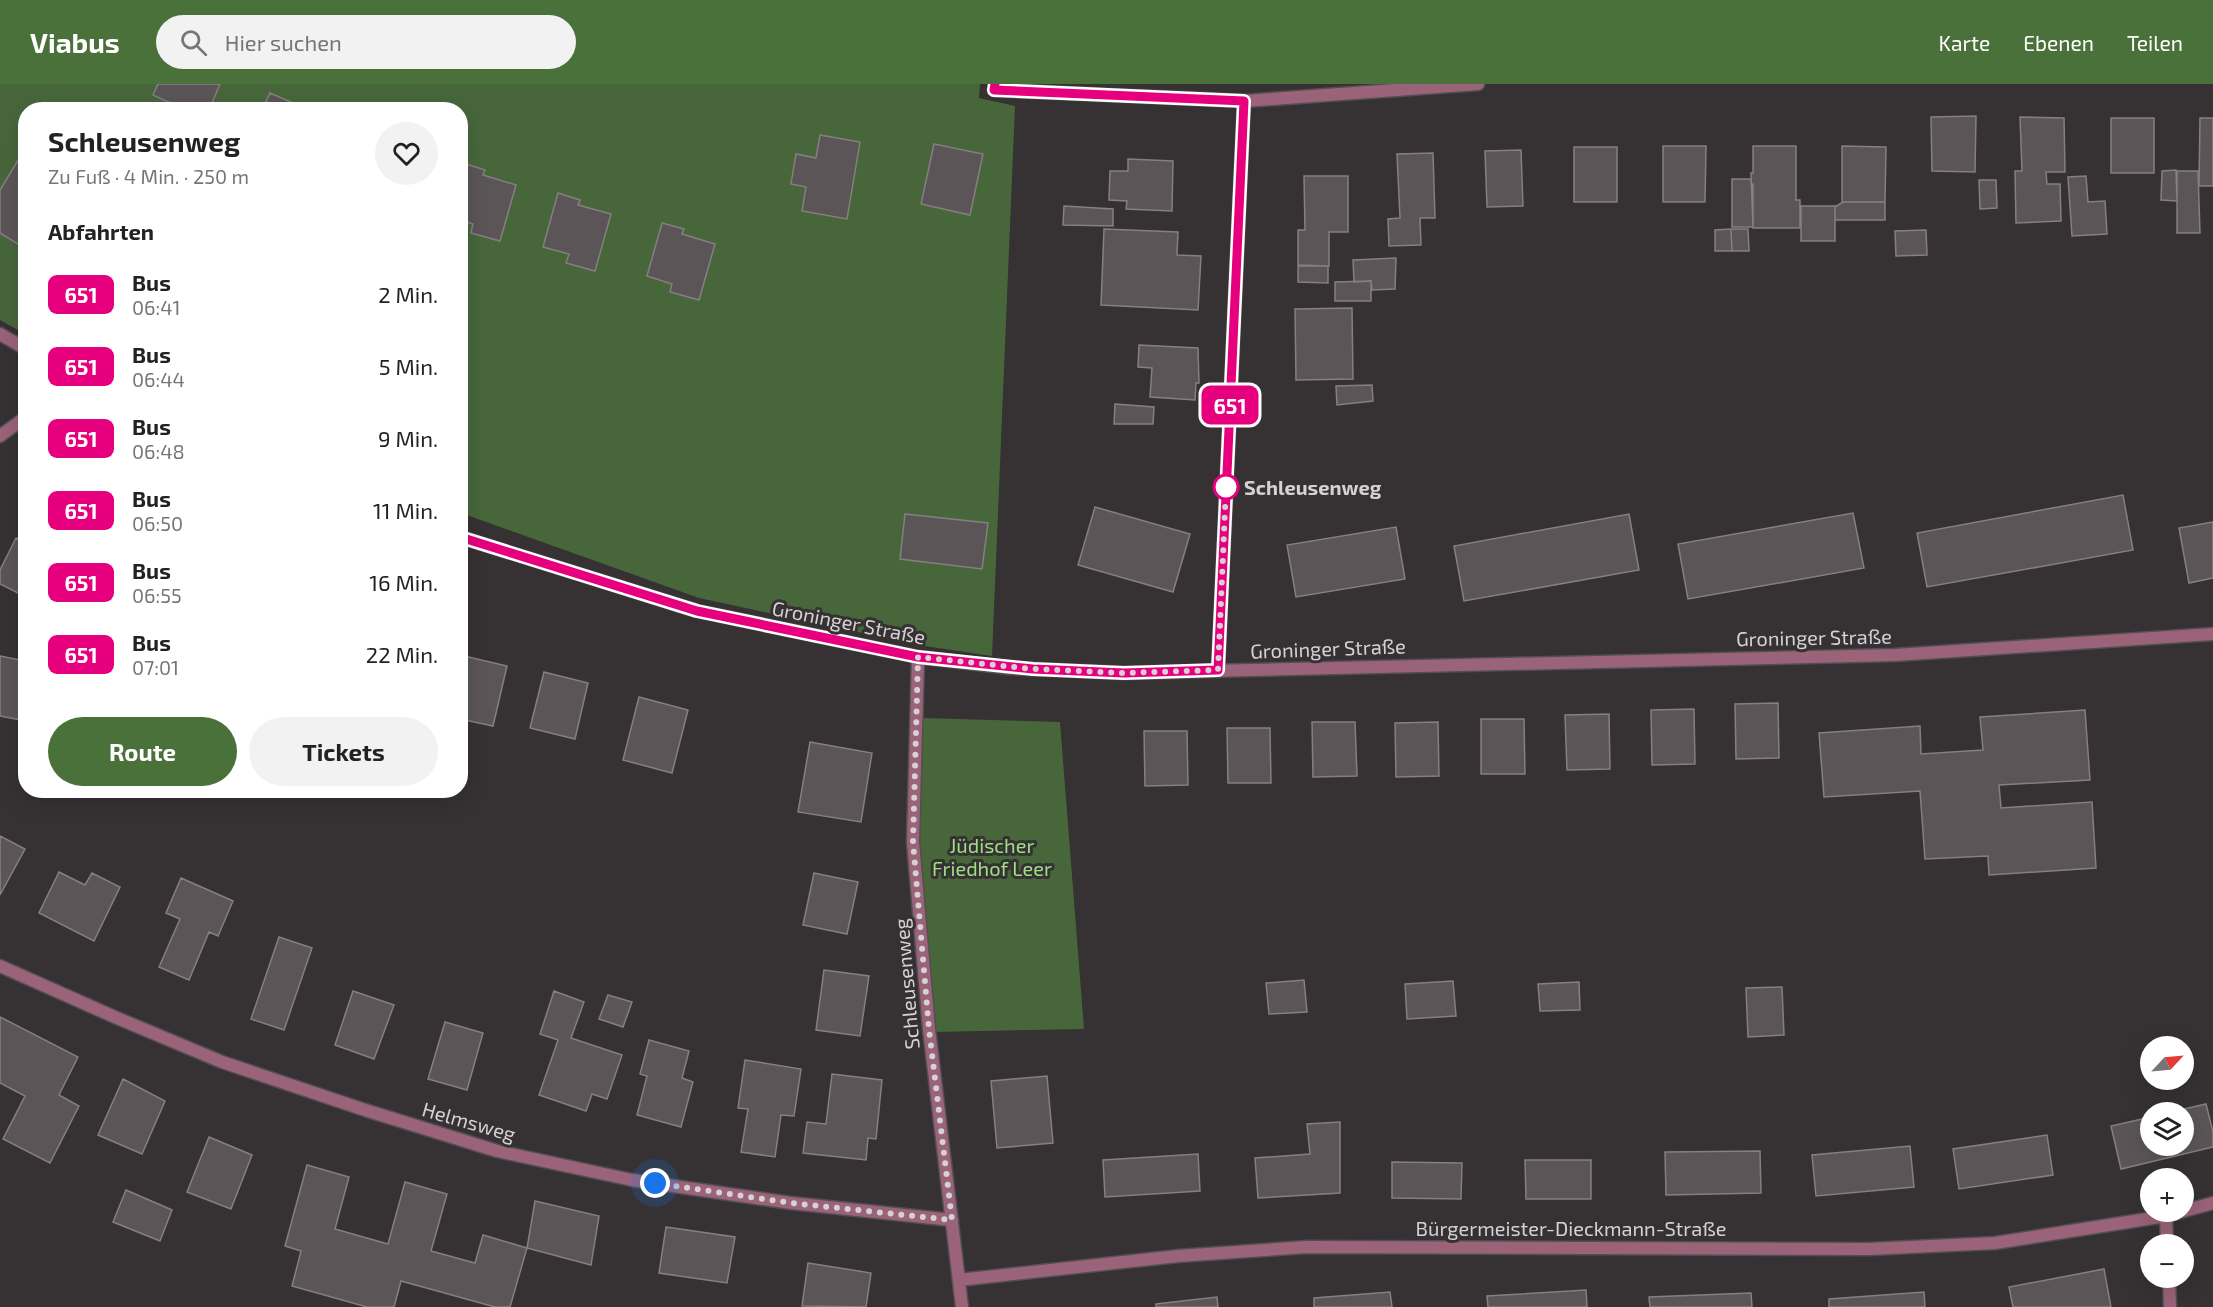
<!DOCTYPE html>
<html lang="de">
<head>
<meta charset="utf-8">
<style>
	body { margin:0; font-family:"Exo 2",sans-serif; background:#f2f2f2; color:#222; height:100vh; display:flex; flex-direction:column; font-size:22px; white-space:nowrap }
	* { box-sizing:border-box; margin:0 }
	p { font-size:20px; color:#767676 }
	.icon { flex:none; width:33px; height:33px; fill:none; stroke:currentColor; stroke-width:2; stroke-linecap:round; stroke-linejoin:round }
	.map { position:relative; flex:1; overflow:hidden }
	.drawer { position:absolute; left:18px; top:18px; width:450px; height:696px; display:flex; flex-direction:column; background:#fff; border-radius:24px; box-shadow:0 6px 24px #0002 }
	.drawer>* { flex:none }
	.badge { padding:0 12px; border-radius:9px; font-size:21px; line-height:39px }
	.needle { width:39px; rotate:64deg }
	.tools { position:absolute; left:2140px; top:952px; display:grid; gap:12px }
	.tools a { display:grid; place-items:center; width:54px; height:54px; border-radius:50%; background:#fff; box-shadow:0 6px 24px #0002; font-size:30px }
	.you { position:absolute; width:30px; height:30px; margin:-15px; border:4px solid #fff; border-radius:50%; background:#1a73e8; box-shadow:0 0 0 9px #1a73e833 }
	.map>.badge { position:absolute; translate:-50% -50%; box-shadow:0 0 0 3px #fff }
	h2 { padding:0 30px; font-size:22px; line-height:54px }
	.round { display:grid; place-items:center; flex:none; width:63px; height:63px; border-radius:32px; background:#f2f2f2 }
	.headline { display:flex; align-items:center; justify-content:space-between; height:102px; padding:0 30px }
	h1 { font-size:28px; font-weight:700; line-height:45px }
	.button { display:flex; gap:12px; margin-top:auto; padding:12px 30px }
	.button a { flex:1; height:69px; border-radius:36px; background:#4a713a; color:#fff; font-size:24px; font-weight:700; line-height:69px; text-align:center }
	.button a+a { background:#f2f2f2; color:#222 }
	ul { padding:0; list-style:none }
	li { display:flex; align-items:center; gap:18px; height:72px; padding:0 30px }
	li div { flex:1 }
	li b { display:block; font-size:22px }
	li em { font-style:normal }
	li .badge { min-width:66px; font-weight:700; text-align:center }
	header { display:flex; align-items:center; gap:36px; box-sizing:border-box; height:84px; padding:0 30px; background:#4a713a; color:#fff }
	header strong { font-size:28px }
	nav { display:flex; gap:33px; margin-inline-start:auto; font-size:21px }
	.search { width:420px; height:54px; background:#f2f2f2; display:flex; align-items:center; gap:15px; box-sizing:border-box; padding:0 21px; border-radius:33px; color:#767676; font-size:22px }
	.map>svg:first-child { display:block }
	.green { fill:#47673b }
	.building { fill:#5b5558; stroke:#867f82; stroke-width:1.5 }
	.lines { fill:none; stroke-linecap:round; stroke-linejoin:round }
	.minor-casing { stroke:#534e50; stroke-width:15 }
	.tertiary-casing { stroke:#534e50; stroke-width:15 }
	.minor { stroke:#9a6379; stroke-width:12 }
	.tertiary { stroke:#9a6379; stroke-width:12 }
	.line-casing { stroke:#fff; stroke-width:14 }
	.line { stroke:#e6007e; stroke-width:9 }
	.walk { stroke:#d6d2d4; stroke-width:6; stroke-dasharray:0 10.8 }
	.stop-dot { fill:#fff; stroke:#e6007e; stroke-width:3 }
	.labels { text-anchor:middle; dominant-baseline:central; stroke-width:6; stroke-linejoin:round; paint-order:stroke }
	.stop-label { font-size:20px; font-weight:bold; fill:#d6d2d4; stroke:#363133; text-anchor:start }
	.street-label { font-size:20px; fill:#d6d2d4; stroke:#363133 }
	.park-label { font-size:20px; fill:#9de184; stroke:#363133 }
</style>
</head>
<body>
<header>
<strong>Viabus</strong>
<div class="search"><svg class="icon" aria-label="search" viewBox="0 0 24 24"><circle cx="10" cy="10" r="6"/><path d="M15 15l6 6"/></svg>Hier suchen</div>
<nav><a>Karte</a><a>Ebenen</a><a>Teilen</a></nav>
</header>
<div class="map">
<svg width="2213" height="1223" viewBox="0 0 2213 1223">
	<rect width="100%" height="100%" fill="#363133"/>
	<path class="green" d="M0,0H980L979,14L1015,22L992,572L918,561L699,514L461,429L460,26H26L25,250L0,236Z
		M923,634L1060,638L1084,945L932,948L913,761Z"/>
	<path class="building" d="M158,0H220L209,26H175L177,22L153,11Z
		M270,9L291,18L288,23L293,26H262Z
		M1976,32L1975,88L1932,87L1931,33Z
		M2020,33L2064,34L2065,88H2046L2047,100H2060L2061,137L2016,139L2015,87H2022Z
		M2111,34H2154V89H2111Z
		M2200,34H2213V102H2199Z
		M820,51L860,58L847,135L802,127L806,103L791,100L796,70L816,74Z
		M934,60L983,70L970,131L921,120Z
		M1663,62H1706L1705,118H1663Z
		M1753,62H1796V116H1800V144H1753L1751,89H1753Z
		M1842,62L1886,63L1885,118H1842Z
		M26,63V165L0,149V106Z
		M1574,63H1617V118H1574Z
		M1521,66L1523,122L1487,123L1485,67Z
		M1433,69L1435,134H1420L1421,161L1389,162L1388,135L1400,134L1397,70Z
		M1128,75L1173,77L1172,127L1126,125L1127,117L1109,116L1110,87H1128Z
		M463,79L485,86L483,91L516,101L500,157L471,149L473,140L460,136V87Z
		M2176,86L2177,117L2161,116L2162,87Z
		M2177,87H2198L2200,149H2177Z
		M1304,92H1348V148H1329V182H1298V146H1305Z
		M2086,92L2088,118L2105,117L2107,150L2072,152L2068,93Z
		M1732,95H1751V100H1753V143H1732Z
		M1979,96H1996L1997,124L1980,125Z
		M558,109L580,116L578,121L611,130L595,187L566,179L569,170L543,163Z
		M1843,118H1885V136H1835V123Z
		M1064,122L1113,125V142L1063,141Z
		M1801,122H1835V157H1801Z
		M662,139L684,145L682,150L715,160L699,216L670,208L672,200L647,192Z
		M1104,145L1178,148L1177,171L1201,172L1198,226L1101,221Z
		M1731,145H1748L1749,167H1732Z
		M1731,145L1732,167H1715V146Z
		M1926,146L1927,171L1896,172L1895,147Z
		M1396,174L1395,205L1372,206L1371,197L1354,198L1353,176Z
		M1298,181L1328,182V199L1298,198Z
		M1371,197V217H1335V198Z
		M1352,224L1353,295L1296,296L1295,225Z
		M1139,261L1198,264L1199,299H1196L1195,316L1150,313L1152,284L1138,283Z
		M1372,301L1373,317L1337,321L1336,302Z
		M1115,320L1154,323L1153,340H1114Z
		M2123,411L2133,466L1927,503L1917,449Z
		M1095,423L1190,450L1173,508L1078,481Z
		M1853,429L1864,484L1688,515L1678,460Z
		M905,430L988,439L982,485L900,475Z
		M1629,430L1639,486L1464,517L1454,462Z
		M2213,438V494L2189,499L2179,444Z
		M1396,443L1405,495L1296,513L1287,461Z
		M16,454L26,459V513L0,500V486Z
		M460,571L507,582L493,642L460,635Z
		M0,572L26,577V637L0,632Z
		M544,588L588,599L575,655L530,644Z
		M639,613L688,626L672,689L623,676Z
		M1778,619L1779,674L1736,675L1735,620Z
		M1694,625L1695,680L1652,681L1651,626Z
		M2085,626L2090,696L1999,701L2001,724L2092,718L2096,784L1989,791L1988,772L1925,775L1920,707L1824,713L1819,649L1920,642L1921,670L1983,666L1980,633Z
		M1609,630L1610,685L1567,686L1565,631Z
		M1481,635H1524L1525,690H1481Z
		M1312,638H1355L1357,692L1313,693Z
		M1438,638L1439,692L1396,693L1395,639Z
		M1227,644H1270L1271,699H1228Z
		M1144,647H1187L1188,701L1145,702Z
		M810,658L872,669L861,738L798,728Z
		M0,752L25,765L0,811Z
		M59,788L85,801L92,789L120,803L94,857L39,829Z
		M814,789L858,798L847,850L803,841Z
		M181,794L233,817L218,852L209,848L189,896L159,883L180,835L166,829Z
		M279,853L312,864L284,946L251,935Z
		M824,886L869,892L860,952L816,946Z
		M1304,896L1307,928L1269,930L1266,899Z
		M1453,897L1456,932L1407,935L1405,900Z
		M1579,898L1580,926L1540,927L1538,900Z
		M1782,903L1784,951L1748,953L1746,904Z
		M353,907L394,921L374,975L335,961Z
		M554,907L584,918L571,954L622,971L607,1015L592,1010L586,1027L539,1011L558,956L540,950Z
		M608,911L632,918L623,943L599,935Z
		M0,933L78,973L59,1011L79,1022L50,1079L3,1055L25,1012L0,999Z
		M445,938L483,949L467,1006L428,995Z
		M649,956L689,967L682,994L693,998L681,1043L637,1031L647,992L640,990Z
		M745,976L801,985L794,1032L781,1031L775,1073L741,1068L748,1025L738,1024Z
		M832,990L882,996L876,1055L868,1054L866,1076L803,1069L807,1038L826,1040Z
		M1047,992L1053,1059L997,1064L991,997Z
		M123,995L165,1017L142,1070L98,1051Z
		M2206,1020L2213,1048V1063L2121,1085L2111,1042L2151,1033V1062H2184V1029H2167Z
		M1340,1038V1109L1258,1114L1255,1074L1310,1070L1307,1040Z
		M2047,1051L2053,1091L1959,1105L1953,1065Z
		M209,1053L252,1071L231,1125L187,1108Z
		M1910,1062L1914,1103L1816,1112L1812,1071Z
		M1760,1067L1761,1109L1666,1111L1665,1068Z
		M1198,1070L1200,1107L1105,1113L1103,1076Z
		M1525,1076H1591V1115H1526Z
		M1392,1078L1462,1079L1461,1115L1392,1114Z
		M307,1081L349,1093L335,1145L388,1160L405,1098L447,1110L431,1167L475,1179L483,1151L527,1164L510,1223H495L401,1197L394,1223H367L292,1202L301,1167L285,1162Z
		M126,1106L172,1126L160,1157L113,1138Z
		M535,1117L599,1132L591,1181L527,1164Z
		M666,1143L735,1153L727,1199L659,1189Z
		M808,1179L871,1189L866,1223L802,1222Z
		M2104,1185L2111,1223H2013L2009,1203Z
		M1586,1206L1587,1223H1488L1487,1212Z
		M1390,1208L1392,1223H1314V1214Z
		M1924,1208L1925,1223H1829V1215Z
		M1751,1209L1752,1223H1650L1649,1213Z
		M1217,1213L1218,1223H1156V1220Z"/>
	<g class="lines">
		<g class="minor-casing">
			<path id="minor" d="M995,0L994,6L1244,17L1478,0
				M0,352L26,333
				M918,573L913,758L929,945L962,1223
				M1218,587L1244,17
				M0,882L117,934L222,978L365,1026L497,1067L632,1096L791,1119L952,1136
				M2184,1127L2213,1119
				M2166,1132L2167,1161
				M2169,1194L2170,1223
				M959,1196L1178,1172L1307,1163L1869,1165L1995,1159L2166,1132L2181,1128"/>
		</g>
		<g class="tertiary-casing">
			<path id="tertiary" d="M0,250L26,265
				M460,453L697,527L918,573L1010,584L1124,589L1895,571L2213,550"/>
		</g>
		<use href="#minor" class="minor"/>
		<use href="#tertiary" class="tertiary"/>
	</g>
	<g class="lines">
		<g class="line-casing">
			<path id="line" d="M460,453L697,527L918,573L1033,585L1124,589L1218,586L1244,17L994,6L995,0"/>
		</g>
		<use href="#line" class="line"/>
		<path class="walk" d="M655,1099L791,1119L952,1136L929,945L913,758L918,573L1033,585L1124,589L1218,586L1226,403"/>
	</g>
	<circle class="stop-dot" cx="1226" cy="403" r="12"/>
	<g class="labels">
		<g class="stop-label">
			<text x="1244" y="403">Schleusenweg</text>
		</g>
		<g class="street-label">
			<text transform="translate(849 538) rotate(11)">Groninger Straße</text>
			<text transform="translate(1814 553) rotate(-1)">Groninger Straße</text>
			<text transform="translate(1328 564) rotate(-2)">Groninger Straße</text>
			<text transform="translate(906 900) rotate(-95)">Schleusenweg</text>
			<text transform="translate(469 1037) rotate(16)">Helmsweg</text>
			<text x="1571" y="1144">Bürgermeister-Dieckmann-Straße</text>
		</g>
		<g class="park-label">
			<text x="992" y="761">Jüdischer<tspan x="992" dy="23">Friedhof Leer</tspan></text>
		</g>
	</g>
</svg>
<div class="tools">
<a><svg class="needle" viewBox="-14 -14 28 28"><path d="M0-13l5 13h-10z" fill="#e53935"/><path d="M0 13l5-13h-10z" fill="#767676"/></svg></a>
<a><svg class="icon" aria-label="layers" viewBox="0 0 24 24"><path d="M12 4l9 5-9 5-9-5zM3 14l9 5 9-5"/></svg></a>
<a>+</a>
<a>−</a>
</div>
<div class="you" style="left:655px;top:1099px"></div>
<b class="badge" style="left:1230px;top:321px;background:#e6007e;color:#fff">651</b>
<section class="drawer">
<div class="headline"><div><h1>Schleusenweg</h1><p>Zu Fuß · 4 Min. · 250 m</p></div><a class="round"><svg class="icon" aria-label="heart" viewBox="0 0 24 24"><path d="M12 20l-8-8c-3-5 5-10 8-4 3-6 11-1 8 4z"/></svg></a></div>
<h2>Abfahrten</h2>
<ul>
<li><span class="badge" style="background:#e6007e;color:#fff">651</span><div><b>Bus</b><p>06:41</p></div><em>2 Min.</em></li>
<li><span class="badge" style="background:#e6007e;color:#fff">651</span><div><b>Bus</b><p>06:44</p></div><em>5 Min.</em></li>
<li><span class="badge" style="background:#e6007e;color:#fff">651</span><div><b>Bus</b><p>06:48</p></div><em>9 Min.</em></li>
<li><span class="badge" style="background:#e6007e;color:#fff">651</span><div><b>Bus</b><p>06:50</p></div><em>11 Min.</em></li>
<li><span class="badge" style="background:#e6007e;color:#fff">651</span><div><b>Bus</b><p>06:55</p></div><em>16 Min.</em></li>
<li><span class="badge" style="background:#e6007e;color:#fff">651</span><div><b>Bus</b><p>07:01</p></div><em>22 Min.</em></li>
</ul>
<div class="button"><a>Route</a><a>Tickets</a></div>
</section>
</div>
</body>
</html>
